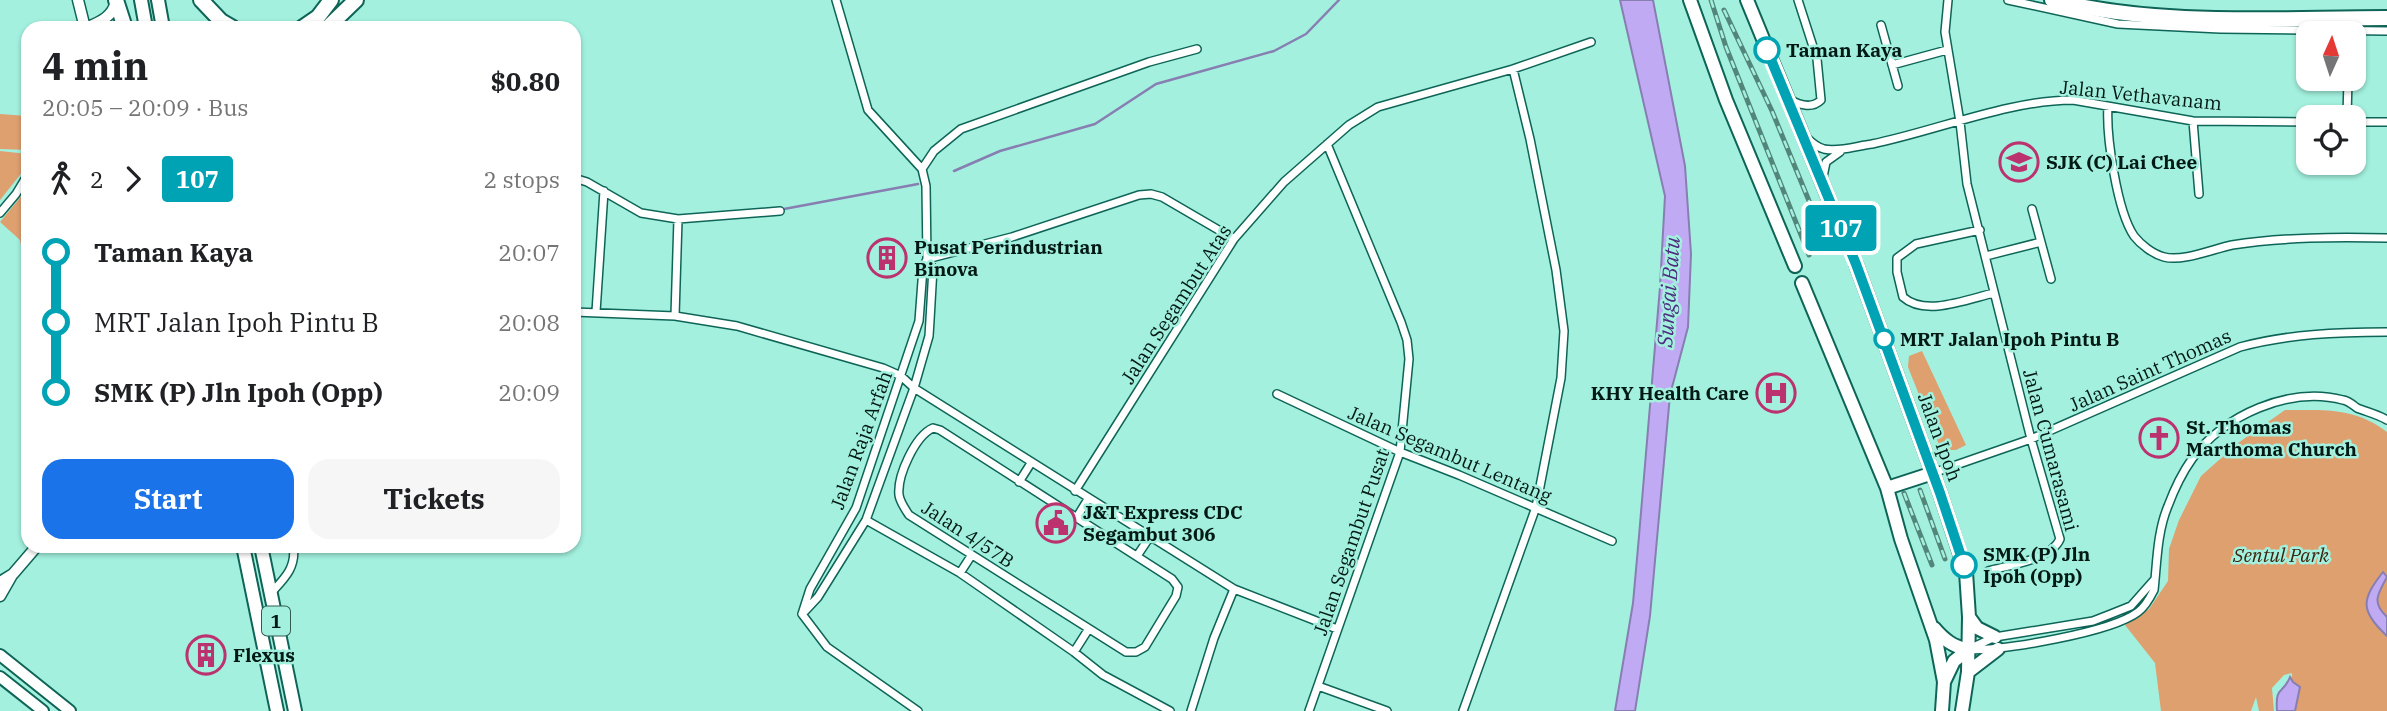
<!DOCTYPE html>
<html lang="en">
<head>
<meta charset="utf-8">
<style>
	body { margin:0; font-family:"IBM Plex Serif",serif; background:#f6f6f6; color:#202124; height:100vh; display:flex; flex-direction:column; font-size:26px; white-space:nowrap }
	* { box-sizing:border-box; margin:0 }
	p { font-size:23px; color:#757577 }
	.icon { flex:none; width:38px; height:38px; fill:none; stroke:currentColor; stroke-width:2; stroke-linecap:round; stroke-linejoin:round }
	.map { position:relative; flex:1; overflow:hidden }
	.panel { position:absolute; left:21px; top:21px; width:560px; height:532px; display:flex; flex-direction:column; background:#fff; border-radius:21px; box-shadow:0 2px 5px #0004 }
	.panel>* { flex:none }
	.badge { padding:0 14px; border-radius:5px; font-size:24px; line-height:46px }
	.needle { width:46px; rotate:3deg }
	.fabs { position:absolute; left:2296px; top:21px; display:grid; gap:14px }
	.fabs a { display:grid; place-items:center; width:70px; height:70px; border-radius:14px; background:#fff; box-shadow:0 2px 5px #0004; font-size:35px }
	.map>.badge { position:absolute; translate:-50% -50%; box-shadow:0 0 0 4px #fff }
	.legs { display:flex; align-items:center; gap:10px; height:77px; padding:0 21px; font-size:23px }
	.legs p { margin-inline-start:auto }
	.overview { display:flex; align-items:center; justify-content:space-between; height:119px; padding:0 21px }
	h1 { font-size:38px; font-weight:800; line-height:52px }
	.action { display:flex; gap:14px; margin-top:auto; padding:14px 21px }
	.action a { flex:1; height:80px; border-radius:21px; background:#1a73e8; color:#fff; font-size:28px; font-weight:800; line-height:80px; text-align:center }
	.action a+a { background:#f6f6f6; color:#202124 }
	ul { padding:0 21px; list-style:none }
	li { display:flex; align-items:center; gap:24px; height:70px; font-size:26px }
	li i { display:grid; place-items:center; width:10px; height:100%; margin:0 9px; background:currentColor }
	li i::after { content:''; width:18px; height:18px; margin:-9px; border:5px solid; border-radius:50%; background:#fff }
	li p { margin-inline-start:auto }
	li:first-child i { background:linear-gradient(#0000 50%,currentColor 0) }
	li:last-child i { background:linear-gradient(currentColor 50%,#0000 0) }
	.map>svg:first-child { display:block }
	.green { fill:#dfa070 }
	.water { fill:#c1aaf4; stroke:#877eb1; stroke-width:2 }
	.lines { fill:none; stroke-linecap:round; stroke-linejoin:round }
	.stream { stroke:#877eb1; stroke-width:2.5 }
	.minor-casing { stroke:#0e6557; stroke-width:10 }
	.tertiary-casing { stroke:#0e6557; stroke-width:13 }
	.secondary-casing { stroke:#0e6557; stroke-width:14 }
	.primary-casing { stroke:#0e6557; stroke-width:16 }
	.trunk-casing { stroke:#0e6557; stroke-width:16 }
	.motorway-casing { stroke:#0e6557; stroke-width:18 }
	.minor { stroke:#fff; stroke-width:7 }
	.tertiary { stroke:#fff; stroke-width:10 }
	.secondary { stroke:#fff; stroke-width:10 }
	.primary { stroke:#fff; stroke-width:12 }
	.trunk { stroke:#fff; stroke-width:12 }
	.motorway { stroke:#fff; stroke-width:14 }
	.rail-casing { stroke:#53867a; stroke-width:5 }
	.rail { stroke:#a3f0de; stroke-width:2.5; stroke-dasharray:8; stroke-linecap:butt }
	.line-1-casing { stroke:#fff; stroke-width:16 }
	.line-1 { stroke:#00a3b4; stroke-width:10 }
	.stop-1-dot { fill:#fff; stroke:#00a3b4; stroke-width:3.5 }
	.labels { text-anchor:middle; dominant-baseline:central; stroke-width:5; stroke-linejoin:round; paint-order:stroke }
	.shield { fill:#a3f0de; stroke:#315a51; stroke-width:2 }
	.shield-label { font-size:18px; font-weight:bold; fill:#001914 }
	.stop-label { font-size:19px; font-weight:bold; fill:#001914; stroke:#a3f0de; text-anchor:start }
	.street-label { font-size:19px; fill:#001914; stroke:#a3f0de }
	.poi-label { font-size:19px; font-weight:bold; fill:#001914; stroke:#a3f0de; text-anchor:start }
	.park-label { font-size:19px; font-style:italic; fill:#3e230c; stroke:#a3f0de }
	.water-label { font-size:21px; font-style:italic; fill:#4d2b7f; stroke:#a3f0de }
</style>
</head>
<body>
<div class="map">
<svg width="2387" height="711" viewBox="0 0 2387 711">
	<rect width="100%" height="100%" fill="#a3f0de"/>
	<path class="green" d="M0,114L28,116V150L0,149Z
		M0,151L28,154V165L0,200Z
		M28,188V272L25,269L20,240L0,222Z
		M1922,351L1966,445L1956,450H1941L1908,367L1909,356Z
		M2285,410C2324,410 2355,407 2387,432V711H2289L2292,673L2284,675L2272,688L2274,711H2259L2256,697L2251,711H2161L2155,663L2125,625L2149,609L2168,581L2169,549L2179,520L2201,476L2238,443Z"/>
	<path class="water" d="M1620,0H1653L1685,166L1691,254L1688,327L1670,395L1650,616L1635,711H1615L1633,603L1639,536L1660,287L1665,196Z
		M2383,572L2387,577C2378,594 2371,602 2387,617V636C2360,611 2361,600 2383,572Z
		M2290,677L2293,682L2300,687L2295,711H2277C2275,685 2283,695 2290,677Z"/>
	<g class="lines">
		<path class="stream" d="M954,171L1000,151L1095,124L1156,84L1274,51L1306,34L1339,0
			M784,209L918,184"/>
		<g class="minor-casing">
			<path id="minor" d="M1948,0L1945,32L1960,122L1967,184L2031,439L2060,539C2051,560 2009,565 1988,571
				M2008,0L2118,24L2220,29L2387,31
				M1881,25L1898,86
				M1892,65L1947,50
				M1789,99C1799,105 1812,109 1821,100L1817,59L1798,0
				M2108,106C2106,136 2117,211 2134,236C2141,245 2153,254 2164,257C2183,262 2213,249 2232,245C2283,237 2336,237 2387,238
				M2347,117L2348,79
				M2193,121L2199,194
				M2354,122H2387
				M1806,137C1811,142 1816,147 1824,149C1839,152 1857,146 1872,144C1936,131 2009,100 2073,100L2193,121L2308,122
				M922,169L934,151L961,129L1149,62L1197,49
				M1823,177L1826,162L1840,152
				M574,178L587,182L641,213L678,219L780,211
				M2032,209L2051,279
				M0,213L16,194L28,174
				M1980,230L1916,244L1897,258V272L1903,297C1925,317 1968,299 1994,293
				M1986,256L2041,242
				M927,259L1012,237L1139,195L1151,194L1162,197L1234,239
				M574,312L675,316L737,326L883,368L901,376L914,388L1234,589L1337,629
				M596,312L604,191
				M675,316L678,219
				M1277,394L1400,452L1459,475L1612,541
				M933,428L940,430L1172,579L1178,587L1176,596L1145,647L1136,652H1126L909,515C905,509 900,502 899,495C897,476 915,436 933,428Z
				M1933,473L2031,439L2240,347C2288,334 2338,332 2387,332
				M1019,482L1031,463
				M1075,491L1234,239L1284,182L1349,125L1378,107L1513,69L1591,42
				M1077,517L1088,499
				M866,520L960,573L1074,652L1103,675L1170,711
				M1137,556L1149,538
				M960,573L971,556
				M271,593C284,579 297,567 293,546
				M805,611L818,597L866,520L914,388L929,336L930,320L933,268L927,259
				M802,614L810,589L856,508L919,321L923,268L927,259L926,186L922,169L868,110L836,0
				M802,614L827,647L918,711
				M1971,648L1995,637L2093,621L2111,614L2131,606L2154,580
				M1968,650C2004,650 2110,633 2138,612C2145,607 2150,598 2154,590C2157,563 2157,532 2168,506C2174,490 2182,473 2192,459C2223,415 2290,386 2343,400C2349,401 2353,405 2357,408C2367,412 2377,414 2387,420
				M1074,652L1088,630
				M1318,686L1387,711
				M1191,711L1214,638L1234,589
				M1309,711L1400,452L1409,359L1407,340L1401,322L1327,144
				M1463,711L1536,507L1561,378L1564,331L1556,270L1530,139L1513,69"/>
		</g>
		<g class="tertiary-casing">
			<path id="tertiary" d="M78,0L85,28
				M86,28C100,22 113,17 116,1
				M0,582L13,574L37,546
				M0,596L12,575"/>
		</g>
		<g class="secondary-casing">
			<path id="secondary" d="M0,655L70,711
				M0,677L43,711"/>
		</g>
		<g class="primary-casing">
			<path id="primary" d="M1690,0L1726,100L1795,266
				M1747,0L1849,248
				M1856,264L1940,493L1966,572L1969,617L1968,672L1962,711
				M1802,283L1887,488L1901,539L1936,640L1944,682L1942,711
				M1887,488L1933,473
				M1969,617L1977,628L1995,637
				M1934,628C1945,641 1953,646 1968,650
				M1968,672L1998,649
				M1944,682L1954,661L1968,650"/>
		</g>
		<g class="trunk-casing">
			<path id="trunk" d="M141,0L146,28
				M158,0L163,28
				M243,546L277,711
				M261,546L295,711"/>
		</g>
		<g class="motorway-casing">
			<path id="motorway" d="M116,0L125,28
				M201,0L221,21L233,28
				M2052,0C2160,27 2276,18 2387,18
				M302,28L318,17L331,0
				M327,28L356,0"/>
		</g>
		<use href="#minor" class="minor"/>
		<use href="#tertiary" class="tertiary"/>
		<use href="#secondary" class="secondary"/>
		<use href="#primary" class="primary"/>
		<use href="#trunk" class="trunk"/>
		<use href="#motorway" class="motorway"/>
		<g class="rail-casing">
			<path id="rail" d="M1711,0L1726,47L1809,255
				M1724,10L1772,111L1828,247
				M1920,490L1945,559
				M1904,493L1932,565"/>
		</g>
		<use href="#rail" class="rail"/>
	</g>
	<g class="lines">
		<g class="line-1-casing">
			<path id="line-1" d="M1767,50L1856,264L1940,493L1964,565"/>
		</g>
		<use href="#line-1" class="line-1"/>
	</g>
	<defs>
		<g id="school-ring" transform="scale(2.0125)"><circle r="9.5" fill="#a3f0de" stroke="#bb326f" stroke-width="1.5"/><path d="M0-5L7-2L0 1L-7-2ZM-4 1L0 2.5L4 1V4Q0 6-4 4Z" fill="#bb326f"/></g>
		<g id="building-ring" transform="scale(2.0125)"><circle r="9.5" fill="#a3f0de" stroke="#bb326f" stroke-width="1.5"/><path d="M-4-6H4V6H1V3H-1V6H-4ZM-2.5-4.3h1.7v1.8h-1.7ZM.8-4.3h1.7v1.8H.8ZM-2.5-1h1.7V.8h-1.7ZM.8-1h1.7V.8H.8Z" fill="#bb326f"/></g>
		<g id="hospital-ring" transform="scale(2.0125)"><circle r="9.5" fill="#a3f0de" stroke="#bb326f" stroke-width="1.5"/><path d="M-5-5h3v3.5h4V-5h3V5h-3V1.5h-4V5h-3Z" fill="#bb326f"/></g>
		<g id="church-ring" transform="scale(2.0125)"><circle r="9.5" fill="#a3f0de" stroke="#bb326f" stroke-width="1.5"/><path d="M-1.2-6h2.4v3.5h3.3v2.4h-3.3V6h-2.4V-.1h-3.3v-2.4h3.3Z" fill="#bb326f"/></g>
		<g id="civic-ring" transform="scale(2.0125)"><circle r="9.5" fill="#a3f0de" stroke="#bb326f" stroke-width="1.5"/><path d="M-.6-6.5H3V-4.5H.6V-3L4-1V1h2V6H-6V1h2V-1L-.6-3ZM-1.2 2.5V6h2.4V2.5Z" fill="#bb326f"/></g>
	</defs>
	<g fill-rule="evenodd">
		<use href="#school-ring" x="2019" y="162"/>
		<use href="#building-ring" x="887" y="258"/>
		<use href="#hospital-ring" x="1776" y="393"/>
		<use href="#church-ring" x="2159" y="438"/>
		<use href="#civic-ring" x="1056" y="523"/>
		<use href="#building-ring" x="206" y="655"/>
	</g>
	<g class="stop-1-dot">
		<circle cx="1767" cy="50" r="12"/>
		<circle cx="1884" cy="339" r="9"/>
		<circle cx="1964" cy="565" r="12"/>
	</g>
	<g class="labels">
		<rect class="shield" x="262" y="606.5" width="28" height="29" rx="5"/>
		<g class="shield-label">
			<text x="276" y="621">1</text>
		</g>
		<g class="stop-label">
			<text x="1786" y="50">Taman Kaya</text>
			<text x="1900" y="339">MRT Jalan Ipoh Pintu B</text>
			<text x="1983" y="554">SMK (P) Jln<tspan x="1983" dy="22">Ipoh (Opp)</tspan></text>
		</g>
		<g class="street-label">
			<text transform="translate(2141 95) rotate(6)">Jalan Vethavanam</text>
			<text transform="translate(1176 304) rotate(-57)">Jalan Segambut Atas</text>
			<text transform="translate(2150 370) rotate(-24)">Jalan Saint Thomas</text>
			<text transform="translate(1940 437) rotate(70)">Jalan Ipoh</text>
			<text transform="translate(861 440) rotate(-70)">Jalan Raja Arfah</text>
			<text transform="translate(2051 450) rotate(75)">Jalan Cumarasami</text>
			<text transform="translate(1450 454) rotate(23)">Jalan Segambut Lentang</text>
			<text transform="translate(968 534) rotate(33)">Jalan 4/57B</text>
			<text transform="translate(1351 542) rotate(-71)">Jalan Segambut Pusat</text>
		</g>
		<g class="poi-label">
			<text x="2046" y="162">SJK (C) Lai Chee</text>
			<text x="914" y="247">Pusat Perindustrian<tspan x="914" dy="22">Binova</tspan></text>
			<text x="1749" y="393" text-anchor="end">KHY Health Care</text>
			<text x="2186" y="427">St. Thomas<tspan x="2186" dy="22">Marthoma Church</tspan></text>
			<text x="1083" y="512">J&amp;T Express CDC<tspan x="1083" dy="22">Segambut 306</tspan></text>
			<text x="233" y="655">Flexus</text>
		</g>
		<g class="park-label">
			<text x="2281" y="555">Sentul Park</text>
		</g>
		<g class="water-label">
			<text transform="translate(1668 292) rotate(-86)">Sungai Batu</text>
		</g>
	</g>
</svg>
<div class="fabs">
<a><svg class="needle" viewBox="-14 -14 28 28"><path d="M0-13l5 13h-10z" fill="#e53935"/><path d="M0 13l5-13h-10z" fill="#757577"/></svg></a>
<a><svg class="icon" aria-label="locate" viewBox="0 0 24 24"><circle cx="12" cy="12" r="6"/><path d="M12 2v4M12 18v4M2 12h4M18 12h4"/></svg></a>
</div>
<b class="badge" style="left:1841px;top:228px;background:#00a3b4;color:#fff">107</b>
<section class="panel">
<div class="overview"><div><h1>4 min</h1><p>20:05 – 20:09 · Bus</p></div><b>$0.80</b></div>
<div class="legs"><svg class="icon" aria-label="walk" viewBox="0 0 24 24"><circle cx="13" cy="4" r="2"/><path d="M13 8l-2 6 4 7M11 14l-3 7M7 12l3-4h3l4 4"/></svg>2<svg class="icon" aria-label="forward" viewBox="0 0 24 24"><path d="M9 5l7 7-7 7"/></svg><b class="badge" style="background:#00a3b4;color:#fff">107</b><p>2 stops</p></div>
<ul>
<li><i style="color:#00a3b4"></i><b>Taman Kaya</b><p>20:07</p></li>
<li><i style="color:#00a3b4"></i><span>MRT Jalan Ipoh Pintu B</span><p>20:08</p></li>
<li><i style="color:#00a3b4"></i><b>SMK (P) Jln Ipoh (Opp)</b><p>20:09</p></li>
</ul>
<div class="action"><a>Start</a><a>Tickets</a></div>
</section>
</div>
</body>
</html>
